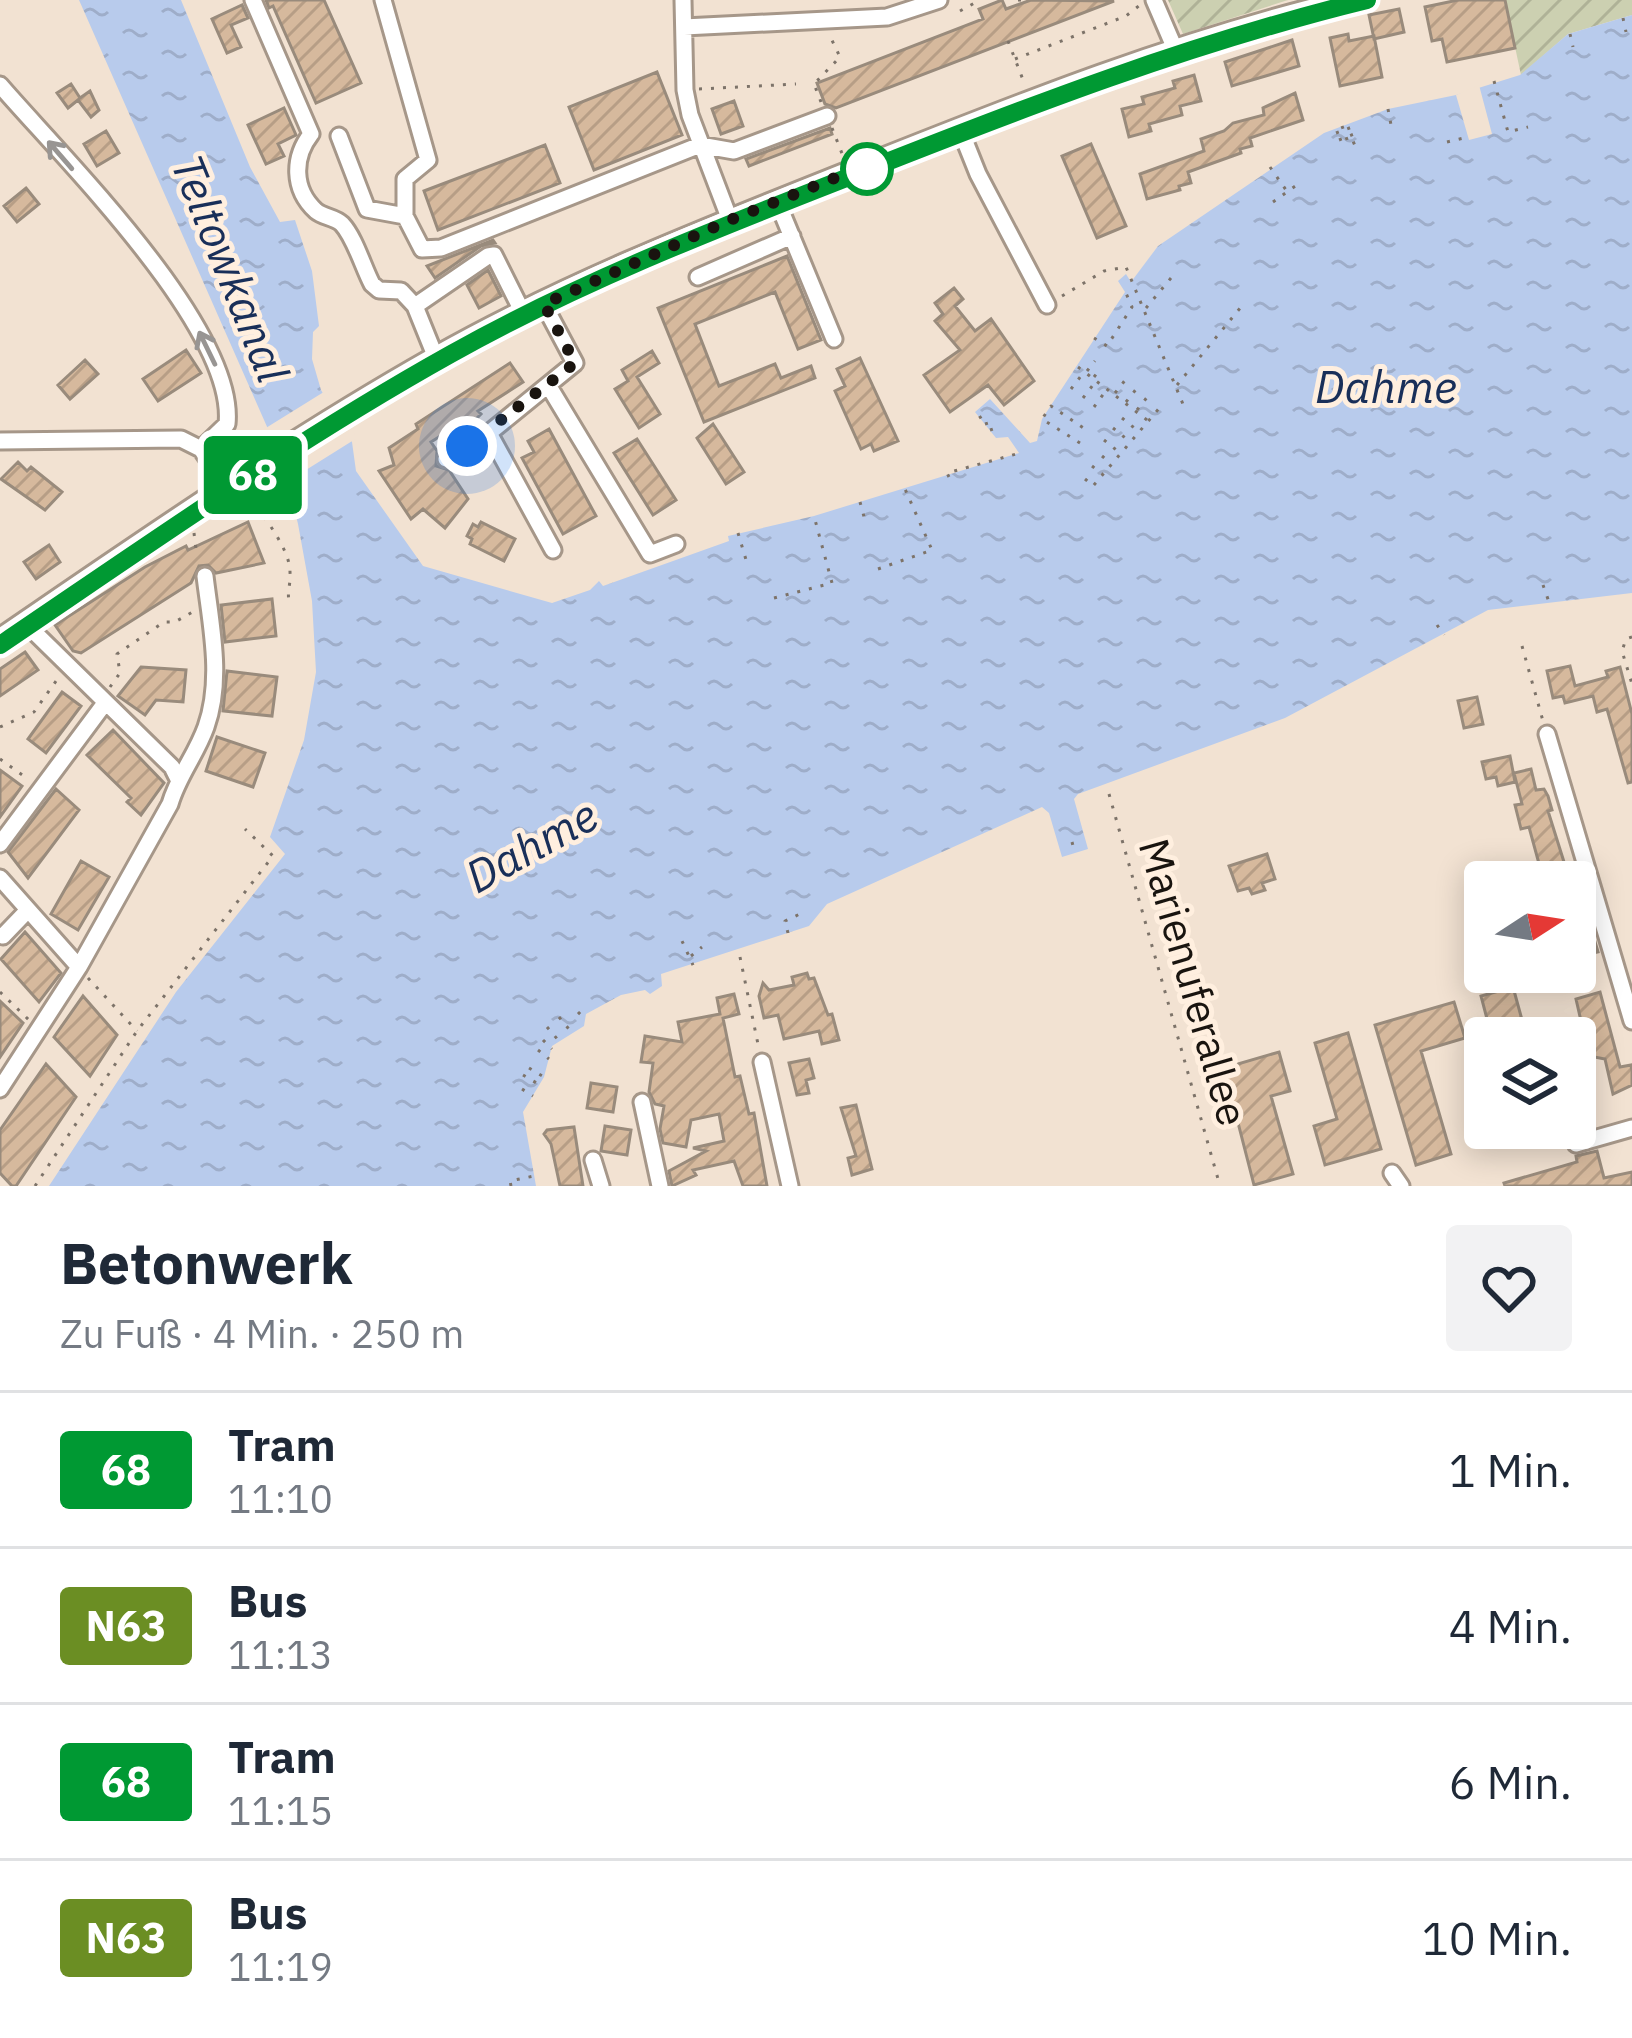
<!DOCTYPE html>
<html lang="de">
<head>
<meta charset="utf-8">
<style>
	body { margin:0; font-family:"IBM Plex Sans",sans-serif; background:#f2f2f3; color:#1f2937; height:100vh; display:flex; flex-direction:column; font-size:45px; white-space:nowrap }
	* { box-sizing:border-box; margin:0 }
	p { font-size:39px; color:#747a83 }
	.icon { flex:none; width:66px; height:66px; fill:none; stroke:currentColor; stroke-width:2; stroke-linecap:round; stroke-linejoin:round }
	.map { position:relative; height:1186px; overflow:hidden }
	.details { display:flex; flex-direction:column; background:#fff; flex:1 }
	.details>* { flex:none }
	.badge { padding:0 24px; border-radius:9px; font-size:42px; line-height:78px }
	.needle { width:78px; rotate:78deg }
	.tools { position:absolute; left:1464px; top:861px; display:grid; gap:24px }
	.tools a { display:grid; place-items:center; width:132px; height:132px; border-radius:12px; background:#fff; box-shadow:0 6px 30px #0003; font-size:60px }
	.you { position:absolute; width:60px; height:60px; margin:-30px; border:9px solid #fff; border-radius:50%; background:#1a73e8; box-shadow:0 0 0 18px #1a73e833 }
	.map>.badge { position:absolute; translate:-50% -50%; box-shadow:0 0 0 6px #fff }
	.round { display:grid; place-items:center; flex:none; width:126px; height:126px; border-radius:12px; background:#f2f2f3 }
	.head { display:flex; align-items:center; justify-content:space-between; height:204px; padding:0 60px }
	h1 { font-size:57px; font-weight:700; line-height:90px }
	ul { padding:0; list-style:none }
	li { display:flex; align-items:center; gap:36px; height:156px; padding:0 60px; border-top:3px solid #e0e1e3 }
	li div { flex:1 }
	li b { display:block; font-size:45px }
	li em { font-style:normal }
	li .badge { min-width:132px; font-weight:700; text-align:center }
	.map>svg:first-child { display:block }
	.garden { fill:url(#garden-furrows) }
	.water { fill:url(#water-ripples) }
	.pier { fill:#f2e2d2 }
	.building { fill:url(#building-hatch); stroke:#998b7c; stroke-width:3 }
	.lines { fill:none; stroke-linecap:round; stroke-linejoin:round }
	.minor-casing { stroke:#a69789; stroke-width:21 }
	.major-casing { stroke:#a69789; stroke-width:27 }
	.path { stroke:#7d7369; stroke-width:3; stroke-dasharray:3 9; stroke-linecap:butt }
	.minor { stroke:#fff; stroke-width:15 }
	.major { stroke:#fff; stroke-width:21 }
	.tram { stroke:#5d554c; stroke-width:3 }
	.oneway { stroke:#989593 }
	.line-casing { stroke:#fff; stroke-width:27 }
	.line { stroke:#093; stroke-width:18 }
	.walk { stroke:#19140f; stroke-width:12; stroke-dasharray:0 21.6 }
	.stop-dot { fill:#fff; stroke:#093; stroke-width:6 }
	.labels { text-anchor:middle; dominant-baseline:central; stroke-width:10; stroke-linejoin:round; paint-order:stroke }
	.street-label { font-size:42px; fill:#19140f; stroke:#ffefdf }
	.water-label { font-size:45px; font-style:italic; fill:#192f59; stroke:#ffefdf }
</style>
</head>
<body>
<div class="map">
<svg width="1632" height="1186" viewBox="0 0 1632 1186">
	<defs>
		<pattern id="garden-furrows" width="10" height="10" patternUnits="userSpaceOnUse" patternTransform="scale(3)"><rect width="10" height="10" fill="#ccd0b1"/><path d="M-1 1l2-2M0 10L10 0M9 11l2-2" fill="none" stroke="#afb297"/></pattern>
		<pattern id="water-ripples" width="26" height="14" patternUnits="userSpaceOnUse" patternTransform="scale(3)"><rect width="26" height="14" fill="#b8cbec"/><path d="M2 4q2-2 4 0t4 0M15 11q2-2 4 0t4 0" fill="none" stroke="#9eadc9"/></pattern>
		<pattern id="building-hatch" width="6" height="6" patternUnits="userSpaceOnUse" patternTransform="scale(3)"><rect width="6" height="6" fill="#d6b99d"/><path d="M-1 1l2-2M0 6l6-6M5 7l2-2" fill="none" stroke="#b79e86"/></pattern>
	</defs>
	<rect width="100%" height="100%" fill="#f2e2d2"/>
	<path class="garden" d="M1168,0H1288L1183,34Z
		M1505,0H1632V15L1568,34L1521,75Z"/>
	<path class="water" d="M79,0H181L250,167L280,222L295,220L312,271L319,326L313,332L312,359L321,390L352,442L356,471L423,566L552,603L590,590L599,581L603,586L729,541L728,536L814,516L1019,453L1008,437L996,438L975,412L990,399L1030,443L1037,441L1042,419L1125,292L1118,281L1126,274L1131,282L1158,246L1324,133L1388,109L1456,95L1520,75L1568,34L1632,15V593L1488,610L1285,718L1078,794L1074,799L1088,849L1062,857L1049,813L1042,807L827,904L809,926L661,974L662,986L650,994L645,990L621,995L586,1014L584,1026L552,1046L544,1077L523,1112L536,1186H49L176,992L285,854L270,837L304,740L316,672L312,601L298,524L283,463Z"/>
	<path class="pier" d="M1479,85L1492,134L1469,140L1456,95Z
		M327,390L357,438L282,485L261,431Z"/>
	<path class="building" d="M266,0H324L361,83L316,103L273,6L269,8Z
		M1002,0L1006,9L1031,0L1114,1L836,108L825,104L817,83L983,19L979,9Z
		M1458,0H1505L1515,48L1447,62L1442,39L1432,41L1425,7Z
		M242,5L248,18L231,25L241,47L227,53L212,19Z
		M1399,9L1404,32L1374,39L1369,15Z
		M1348,34L1349,41L1374,36L1382,77L1340,86L1330,38Z
		M1292,40L1299,66L1232,86L1225,62Z
		M657,72L682,135L594,170L569,107Z
		M1194,75L1201,101L1180,106L1182,115L1149,124L1151,131L1129,137L1122,109L1144,104L1142,97L1175,88L1173,81Z
		M71,84L80,98L90,91L99,110L91,117L78,100L68,108L57,93Z
		M1295,93L1303,120L1250,138L1252,146L1240,149L1241,153L1188,172L1191,183L1179,186L1180,190L1147,199L1140,174L1204,151L1201,139L1224,131L1233,123L1264,115L1263,108Z
		M734,101L743,126L721,134L712,109Z
		M284,108L296,135L278,144L284,156L266,164L248,125Z
		M830,128L832,134L749,166L746,159Z
		M106,131L119,153L97,166L84,144Z
		M1091,144L1126,226L1097,238L1062,156Z
		M545,145L560,183L438,230L424,191Z
		M26,188L39,204L17,222L4,206Z
		M493,240L495,243L481,246L435,278L427,266Z
		M787,256L821,340L798,349L775,292L695,324L719,386L775,364L781,378L811,366L815,378L704,422L658,308Z
		M488,270L501,296L479,308L467,285Z
		M954,288L963,299L955,306L975,331L991,319L1034,381L1004,405L988,385L950,412L924,375L960,350L935,321L943,314L935,303Z
		M186,350L201,373L158,401L143,379Z
		M652,351L659,363L637,377L660,414L639,428L615,389L628,381L622,370Z
		M860,358L898,441L874,451L871,444L861,449L835,391L845,386L837,369Z
		M85,360L98,374L70,399L58,385Z
		M510,363L523,382L478,411L481,414L458,437L450,430L431,442L437,451L436,466L449,470L468,499L445,528L423,509L411,519L379,471L394,465L389,448L418,429L416,424Z
		M713,424L744,472L726,484L697,438Z
		M549,429L596,516L563,534L522,458L534,452L528,441Z
		M637,439L676,500L653,515L614,453Z
		M18,462L27,471L31,467L62,492L45,510L1,479Z
		M248,522L264,563L216,573L208,565L199,566L191,583L81,653L73,651L55,625L145,567L186,546L188,550Z
		M481,522L515,539L504,561L470,544L472,539L467,536L473,524L478,527Z
		M49,545L60,562L36,579L24,562Z
		M272,599L276,636L225,642L221,605Z
		M25,652L38,670L0,696V669Z
		M1570,666L1575,686L1608,677L1606,671L1620,667L1632,714V782L1628,783L1607,709L1597,712L1593,696L1565,703L1563,696L1553,698L1547,671Z
		M141,667L186,670L183,702L156,700L145,715L118,696Z
		M227,671L277,677L272,716L223,711Z
		M62,692L81,706L46,753L28,739Z
		M1477,697L1483,724L1464,728L1458,701Z
		M113,730L164,783L141,815L127,802L131,798L87,755Z
		M217,737L265,753L253,787L206,771Z
		M1510,756L1515,782L1498,786L1496,777L1486,779L1482,762Z
		M1531,769L1536,790L1544,789L1548,796L1552,810L1548,811L1564,862L1560,863L1565,882H1544L1529,827L1521,829L1515,805L1522,804L1514,773Z
		M0,770L22,786L0,817Z
		M56,789L79,810L28,878L8,852Z
		M1267,854L1275,879L1262,883L1265,890L1252,894L1249,888L1238,891L1229,866Z
		M81,861L109,877L78,930L51,914Z
		M1590,925L1598,952L1580,956L1575,930Z
		M25,932L61,973L39,1002L1,959Z
		M807,973L809,979L814,978L828,1015L832,1014L839,1040L822,1044L819,1031L784,1039L778,1015L764,1018L759,996L763,983L769,990L794,985L792,977Z
		M1513,987L1527,1038H1492L1481,996Z
		M1600,992L1620,1067L1631,1065L1632,1071V1085L1613,1094L1605,1059L1589,1056L1576,999Z
		M734,994L739,1014L723,1018L735,1077L740,1076L749,1114L754,1113L767,1186H743L734,1161L693,1170L696,1175L672,1186L669,1171L706,1151L693,1148L724,1141L719,1114L691,1120L686,1147L663,1143L660,1129L664,1106L655,1104L649,1092L653,1063L641,1062L645,1036L682,1042L678,1022L720,1014L717,998Z
		M83,996L117,1035L90,1076L54,1037Z
		M0,1001L23,1023L0,1057Z
		M1454,1002L1465,1038L1421,1051L1451,1154L1416,1165L1375,1025Z
		M1348,1033L1381,1149L1325,1165L1314,1126L1337,1119L1315,1043Z
		M1279,1052L1290,1091L1271,1096L1293,1174L1254,1185L1224,1068Z
		M809,1059L814,1078L806,1080L809,1093L797,1095L789,1063Z
		M46,1064L76,1097L16,1186H12L0,1173V1130Z
		M591,1083L617,1087L613,1112L587,1108Z
		M1588,1091L1594,1119L1575,1123V1094Z
		M856,1105L872,1169L852,1175L848,1158L856,1156L841,1108Z
		M605,1126L631,1130L627,1155L601,1151Z
		M574,1127L583,1186H560L551,1144L544,1134L547,1130Z
		M1597,1151L1604,1178L1632,1172V1186H1505L1504,1183L1577,1162L1576,1156Z"/>
	<g class="lines">
		<g class="minor-casing">
			<path id="minor" d="M253,0L311,134C293,157 292,189 316,211C323,217 335,217 342,224C355,238 363,267 372,284L379,290L401,291L415,306
				M383,0L428,160L405,179V216L422,249L441,248L700,145L734,151L827,116
				M683,0L685,90L690,115L730,220
				M1154,0L1175,49
				M684,27L887,17L939,0
				M0,85C61,156 237,329 227,424L201,449
				M960,129L978,174L1047,305
				M339,136L367,209L405,216
				M777,201L834,339
				M698,277L792,236
				M436,358L415,306L488,256L494,255L523,313
				M548,385L650,554L676,544
				M489,433L553,550
				M0,441L181,439L201,449L226,486
				M446,459L489,433L575,363L543,303
				M25,623L172,767L178,779
				M1547,734L1632,1021
				M0,844L105,703
				M0,878L79,967
				M3,936L28,910
				M762,1062L790,1186
				M0,1089L79,967L170,804C178,776 196,755 206,727C223,679 211,626 205,576
				M642,1102L660,1186
				M1576,1144L1632,1128
				M593,1160L601,1186
				M1392,1173L1401,1186"/>
		</g>
		<g class="major-casing">
			<path id="major" d="M0,640C142,543 284,444 434,359C568,283 713,227 856,170C1019,105 1182,40 1353,0"/>
		</g>
		<path class="path" d="M1018,0H1021
			M960,11L980,0
			M1623,18L1626,32
			M1570,34L1573,47
			M1008,41L1025,85
			M1015,59L1126,16L1140,5
			M1494,81L1508,132L1528,127
			M699,89L796,84
			M821,102L814,84L840,57L830,36
			M1388,109L1392,130
			M1342,126L1349,145L1356,142
			M832,128L843,156
			M1336,133L1352,127
			M1339,140L1354,134
			M1447,142L1468,137
			M1270,167L1286,190
			M1273,202L1301,182
			M1062,296L1104,271L1126,267L1185,409
			M1146,308L1176,272
			M1094,338L1107,346L1132,307L1125,291
			M1078,367L1147,420
			M1087,371L1095,361
			M1094,377L1101,368
			M1177,385L1241,307
			M1071,389L1084,372
			M1115,393L1126,379
			M1083,398L1096,381
			M1126,402L1137,388
			M1094,407L1107,389
			M1137,410L1148,396
			M979,418L984,415
			M1122,418L1138,431
			M985,424L992,422
			M1113,428L1129,441
			M990,430L996,428
			M1104,440L1120,453
			M1080,443L1042,419L1051,406L1088,431
			M1102,456L1110,463
			M1092,466L1102,474
			M949,477L947,473L1020,453
			M1085,479L1093,486L1162,405
			M250,499L252,504L275,493
			M860,502L866,524
			M258,507C269,525 290,551 290,572C291,584 287,590 289,602
			M194,533L196,549
			M738,533L747,563
			M878,569L932,550L905,489
			M1543,585L1549,602
			M774,598L832,583L814,516
			M1437,625L1444,635
			M1632,637L1626,639L1622,651L1632,684
			M1522,646L1543,721
			M110,687L120,673L117,654L164,622H175L196,610
			M0,727L34,712L59,677
			M0,759L28,779
			M1109,794L1220,1186
			M1072,842L1075,853
			M788,933L785,921L804,912
			M682,941L693,965
			M691,956L702,947
			M740,957L759,1049
			M88,978L137,1031
			M0,992L29,1020
			M578,1012L585,1019
			M559,1017L572,1033
			M547,1027L559,1041
			M543,1040L552,1049
			M538,1050L549,1059
			M529,1068L544,1077
			M523,1075L540,1085
			M522,1089L533,1096
			M35,1186L137,1031L273,856L245,829
			M511,1186L510,1181L534,1176"/>
		<use href="#minor" class="minor"/>
		<use href="#major" class="major"/>
		<path class="tram" d="M0,645C148,545 296,441 452,353C658,238 886,162 1106,76L1177,52L1367,0"/>
	</g>
	<defs><path id="oneway-shaft" d="M-6 0H5M1.5-3L5.5 0L1.5 3" fill="none" stroke-width="1.6" stroke-linecap="round" stroke-linejoin="round" transform="scale(3)"/></defs>
	<g class="oneway">
		<use href="#oneway-shaft" transform="translate(60 155) rotate(-131)"/>
		<use href="#oneway-shaft" transform="translate(207 348) rotate(-116)"/>
	</g>
	<g class="lines">
		<g class="line-casing">
			<path id="line" d="M0,645C148,545 295,441 451,354C581,281 721,227 859,173C1026,107 1191,43 1367,0"/>
		</g>
		<use href="#line" class="line"/>
		<path class="walk" d="M467,446L575,363L544,304L730,220L865,166L867,169"/>
	</g>
	<circle class="stop-dot" cx="867" cy="169" r="24"/>
	<g class="labels">
		<g class="street-label">
			<text transform="translate(1194 982) rotate(74)">Marienuferallee</text>
		</g>
		<g class="water-label">
			<text transform="translate(231 268) rotate(68)">Teltowkanal</text>
			<text x="1386" y="386">Dahme</text>
			<text transform="translate(531 845) rotate(-29)">Dahme</text>
		</g>
	</g>
</svg>
<div class="tools">
<a><svg class="needle" viewBox="-14 -14 28 28"><path d="M0-13l5 13h-10z" fill="#e53935"/><path d="M0 13l5-13h-10z" fill="#747a83"/></svg></a>
<a><svg class="icon" aria-label="layers" viewBox="0 0 24 24"><path d="M12 4l9 5-9 5-9-5zM3 14l9 5 9-5"/></svg></a>
</div>
<div class="you" style="left:467px;top:446px"></div>
<b class="badge" style="left:253px;top:475px;background:#093;color:#fff">68</b>
</div>
<section class="details">
<div class="head"><div><h1>Betonwerk</h1><p>Zu Fuß · 4 Min. · 250 m</p></div><a class="round"><svg class="icon" aria-label="heart" viewBox="0 0 24 24"><path d="M12 20l-8-8c-3-5 5-10 8-4 3-6 11-1 8 4z"/></svg></a></div>
<ul>
<li><span class="badge" style="background:#093;color:#fff">68</span><div><b>Tram</b><p>11:10</p></div><em>1 Min.</em></li>
<li><span class="badge" style="background:#6b8e23;color:#fff">N63</span><div><b>Bus</b><p>11:13</p></div><em>4 Min.</em></li>
<li><span class="badge" style="background:#093;color:#fff">68</span><div><b>Tram</b><p>11:15</p></div><em>6 Min.</em></li>
<li><span class="badge" style="background:#6b8e23;color:#fff">N63</span><div><b>Bus</b><p>11:19</p></div><em>10 Min.</em></li>
</ul>
</section>
</body>
</html>
